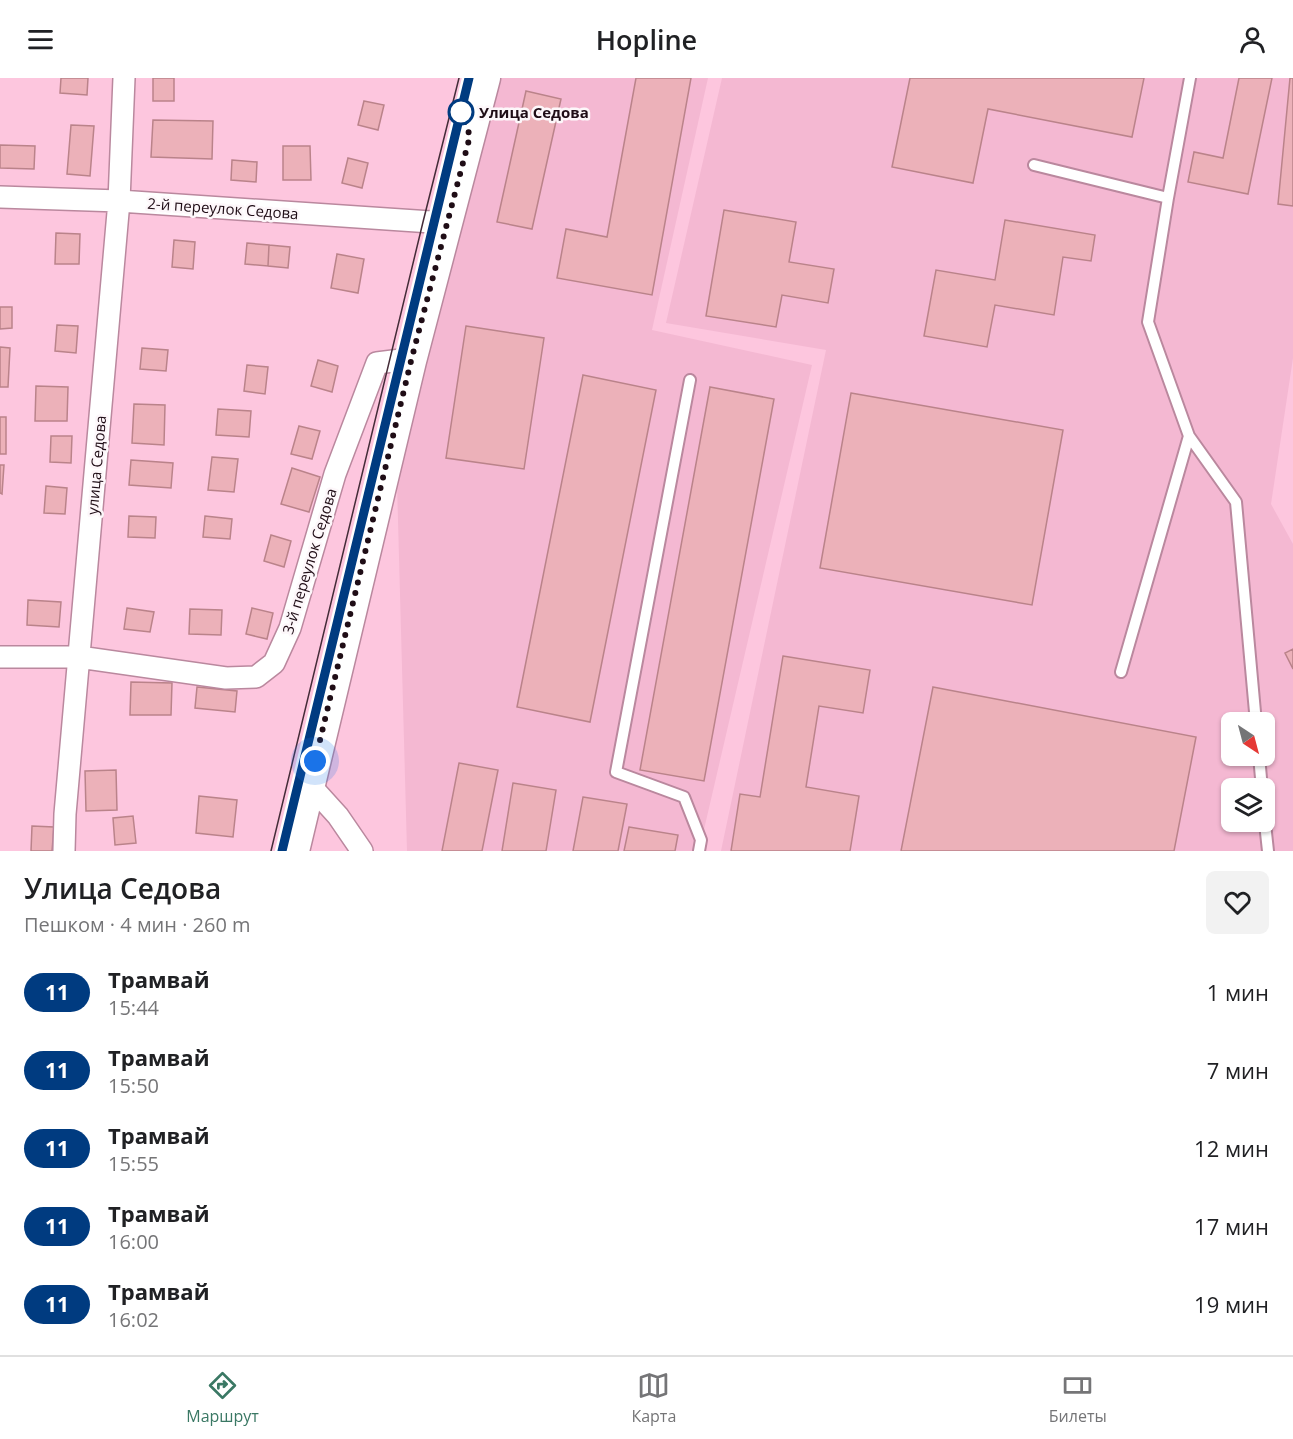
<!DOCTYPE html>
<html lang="ru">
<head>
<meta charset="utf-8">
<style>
	body { margin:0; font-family:"Open Sans",sans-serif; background:#f2f2f2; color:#202124; height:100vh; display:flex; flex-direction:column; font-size:22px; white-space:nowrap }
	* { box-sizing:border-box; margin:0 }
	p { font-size:20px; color:#757577 }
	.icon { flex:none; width:33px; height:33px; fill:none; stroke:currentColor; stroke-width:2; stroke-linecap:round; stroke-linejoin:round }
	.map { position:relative; height:773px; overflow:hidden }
	.details { display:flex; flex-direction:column; background:#fff; flex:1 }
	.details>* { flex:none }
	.badge { padding:0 12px; border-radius:20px; font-size:21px; line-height:39px }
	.needle { width:39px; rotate:144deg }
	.controls { position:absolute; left:1221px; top:634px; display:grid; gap:12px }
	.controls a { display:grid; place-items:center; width:54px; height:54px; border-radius:9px; background:#fff; box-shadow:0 2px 4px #0004; font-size:30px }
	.you { position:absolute; width:30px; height:30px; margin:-15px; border:4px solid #fff; border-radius:50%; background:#1a73e8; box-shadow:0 0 0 9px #1a73e833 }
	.map>.badge { position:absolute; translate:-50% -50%; box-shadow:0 0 0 3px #fff }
	.round { display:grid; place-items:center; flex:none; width:63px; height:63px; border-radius:9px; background:#f2f2f2 }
	.headline { display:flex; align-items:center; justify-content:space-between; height:102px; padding:0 24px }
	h1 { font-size:28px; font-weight:600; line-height:45px }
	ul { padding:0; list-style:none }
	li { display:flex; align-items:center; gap:18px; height:78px; padding:0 24px }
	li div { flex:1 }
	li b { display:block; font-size:22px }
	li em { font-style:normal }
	li .badge { min-width:66px; font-weight:700; text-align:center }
	header { display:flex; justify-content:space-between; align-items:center; height:78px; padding:0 24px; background:#fff; font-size:27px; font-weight:600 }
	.tabs { display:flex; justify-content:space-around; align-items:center; height:84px; border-top:2px solid #e0e0e0; background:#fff; font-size:16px; color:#757577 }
	.tabs a { display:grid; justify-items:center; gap:3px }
	.tabs .on { color:#3a7864 }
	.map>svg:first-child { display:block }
	.built { fill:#f4b8d2; fill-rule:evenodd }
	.building { fill:#ecb1b9; stroke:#ba838a; stroke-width:1.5 }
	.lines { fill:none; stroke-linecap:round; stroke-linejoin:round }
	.service-casing { stroke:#ba889e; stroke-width:14 }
	.minor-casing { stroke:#ba889e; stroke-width:24 }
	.secondary-casing { stroke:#ba889e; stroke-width:33 }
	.service { stroke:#fff; stroke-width:10 }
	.minor { stroke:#fff; stroke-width:21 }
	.secondary { stroke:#fff; stroke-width:30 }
	.tram { stroke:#442c38; stroke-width:1.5 }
	.line-casing { stroke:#fff; stroke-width:14 }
	.line { stroke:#003b80; stroke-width:9 }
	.walk { stroke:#1f0d16; stroke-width:6; stroke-dasharray:0 10.8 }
	.stop-dot { fill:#fff; stroke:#003b80; stroke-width:3 }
	.labels { text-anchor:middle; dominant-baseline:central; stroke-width:5; stroke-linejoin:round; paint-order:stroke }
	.stop-label { font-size:15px; font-weight:bold; fill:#1f0d16; stroke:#fdf7fa; text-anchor:start }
	.street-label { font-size:15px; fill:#1f0d16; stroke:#fdf7fa }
</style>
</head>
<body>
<header><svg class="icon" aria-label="menu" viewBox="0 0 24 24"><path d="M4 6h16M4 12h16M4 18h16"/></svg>Hopline<svg class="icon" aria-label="person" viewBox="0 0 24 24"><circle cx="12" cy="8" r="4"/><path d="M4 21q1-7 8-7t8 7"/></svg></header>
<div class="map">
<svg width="1293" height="773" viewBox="0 0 1293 773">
	<rect width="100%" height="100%" fill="#fdc6de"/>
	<path class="built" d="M485,0H708L652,252L812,287L699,773H407L396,369Z
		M722,0H1293V280L1271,426L1293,466V773H721L826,272L666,245ZM1232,645H1264V678H1232ZM1232,711H1264V744H1232Z"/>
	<path class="building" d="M61,0H88L87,17L60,15Z
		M153,0H174V23H153Z
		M636,0H691L652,217L557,200L566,151L607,159Z
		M910,0H1144L1132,59L988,31L973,105L892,89Z
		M1239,0H1272L1248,116L1188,104L1194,74L1223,80Z
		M1290,0H1293V128L1278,126Z
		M526,13L561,21L532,151L497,144Z
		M364,23L384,27L378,52L358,47Z
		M153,42L213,43L212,81L151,79Z
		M71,47L94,48L90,98L67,96Z
		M0,67L35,68L34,91L0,90Z
		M283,68H310L311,102H283Z
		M348,80L368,85L362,110L342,105Z
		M232,82L257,84L256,104L231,102Z
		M724,132L796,144L789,184L834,191L828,225L782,217L776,249L706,238Z
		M1005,142L1095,157L1091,183L1063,179L1054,237L995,227L987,269L924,258L936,192L995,202Z
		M56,155L80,156L79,186H55Z
		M174,162L195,164L193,191L172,189Z
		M247,165L269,167L268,188L245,186Z
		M269,167L290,169L288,190L268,188Z
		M337,176L364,181L358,215L331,210Z
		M0,229H12V250L0,251Z
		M57,247L78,248L76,275L55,273Z
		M466,248L544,260L524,391L446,380Z
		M0,269L10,270L8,309H0Z
		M142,270L168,272L166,293L140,291Z
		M318,282L338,288L332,314L311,308Z
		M247,287L268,289L265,316L244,313Z
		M583,297L656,312L590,644L517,629Z
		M36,308L68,309L67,343H35Z
		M710,309L774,321L704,703L640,692Z
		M851,315L1063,352L1032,527L820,490Z
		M134,326L165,327L164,367L132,365Z
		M218,331L251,333L249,359L216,357Z
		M0,339H6V376H0Z
		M299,348L320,353L312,381L291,376Z
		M51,358H72L71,385L50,384Z
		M212,379L238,381L234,414L208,412Z
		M131,382L173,385L171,410L129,407Z
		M0,387H4L2,416L0,415Z
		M292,390L320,399L309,434L281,426Z
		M46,408L67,410L65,436L44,435Z
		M129,438L156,439L155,460L128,459Z
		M205,438L232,441L230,461L203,459Z
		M271,457L291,463L284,489L264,483Z
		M28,522L61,524L59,549L27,547Z
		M127,530L154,534L150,554L124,551Z
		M252,530L273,535L267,561L246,556Z
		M190,531L222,532L221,557L189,556Z
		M1293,571V591L1285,575Z
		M783,578L870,592L863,635L819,628L806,709L859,718L850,773H731L740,716L760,719Z
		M131,604L172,605L171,637H130Z
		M197,609L237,613L235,634L195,630Z
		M933,609L1196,659L1174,773H901Z
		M459,685L498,692L482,773H442Z
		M116,692L117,732L86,733L85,693Z
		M513,705L556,712L546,773H502Z
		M199,718L237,722L233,759L196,755Z
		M583,719L627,726L618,773H573Z
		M133,738L136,765L115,767L113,740Z
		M32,748L54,749L52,773H31Z
		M629,749L678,757L675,773H624Z"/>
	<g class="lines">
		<g class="service-casing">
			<path id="service" d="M1034,87L1168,120L1148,244L1189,358
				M1168,120L1190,0
				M690,302L616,694L684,719L701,762L699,773
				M1121,594L1189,358L1236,424L1256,645
				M1259,678L1262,711
				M1264,736L1268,773"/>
		</g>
		<g class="minor-casing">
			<path id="minor" d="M0,119L119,123L446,145
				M0,579H79L226,600L256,599L274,585L290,550L335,396L377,285L401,282L411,283
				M309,706L338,738L362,773
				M64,773L65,736L119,123L124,0"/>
		</g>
		<g class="secondary-casing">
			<path id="secondary" d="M294,773L411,283L485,0"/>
		</g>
		<use href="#service" class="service"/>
		<use href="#minor" class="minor"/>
		<use href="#secondary" class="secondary"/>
		<path class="tram" d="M271,773L423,144L459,0
			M281,773L469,0"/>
	</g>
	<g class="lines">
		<g class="line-casing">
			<path id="line" d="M282,773L469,0"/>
		</g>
		<use href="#line" class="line"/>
		<path class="walk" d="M315,683L411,283L470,58L461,34"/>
	</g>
	<circle class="stop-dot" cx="461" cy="34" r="12"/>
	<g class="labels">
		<g class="stop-label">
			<text x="479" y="34">Улица Седова</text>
		</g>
		<g class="street-label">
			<text transform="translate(223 130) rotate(4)">2-й переулок Седова</text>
			<text transform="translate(96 387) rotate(-85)">улица Седова</text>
			<text transform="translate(309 483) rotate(-73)">3-й переулок Седова</text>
		</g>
	</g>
</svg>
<div class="controls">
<a><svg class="needle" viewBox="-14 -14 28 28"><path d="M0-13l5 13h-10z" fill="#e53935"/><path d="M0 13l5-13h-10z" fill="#757577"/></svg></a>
<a><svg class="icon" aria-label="layers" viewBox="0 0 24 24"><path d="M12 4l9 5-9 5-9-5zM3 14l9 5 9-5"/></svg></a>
</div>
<div class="you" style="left:315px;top:683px"></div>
</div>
<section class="details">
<div class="headline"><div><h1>Улица Седова</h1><p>Пешком · 4 мин · 260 m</p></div><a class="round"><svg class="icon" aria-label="heart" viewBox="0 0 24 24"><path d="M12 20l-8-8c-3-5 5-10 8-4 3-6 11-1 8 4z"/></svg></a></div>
<ul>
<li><span class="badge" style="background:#003b80;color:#fff">11</span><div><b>Трамвай</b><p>15:44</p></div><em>1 мин</em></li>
<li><span class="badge" style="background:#003b80;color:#fff">11</span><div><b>Трамвай</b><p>15:50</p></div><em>7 мин</em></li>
<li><span class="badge" style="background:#003b80;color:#fff">11</span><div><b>Трамвай</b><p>15:55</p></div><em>12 мин</em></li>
<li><span class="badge" style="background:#003b80;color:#fff">11</span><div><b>Трамвай</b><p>16:00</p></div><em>17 мин</em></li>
<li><span class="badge" style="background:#003b80;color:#fff">11</span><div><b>Трамвай</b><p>16:02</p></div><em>19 мин</em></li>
</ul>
</section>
<nav class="tabs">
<a class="on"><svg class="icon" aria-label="directions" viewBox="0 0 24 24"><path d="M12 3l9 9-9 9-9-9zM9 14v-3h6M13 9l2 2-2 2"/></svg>Маршрут</a>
<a><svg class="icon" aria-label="map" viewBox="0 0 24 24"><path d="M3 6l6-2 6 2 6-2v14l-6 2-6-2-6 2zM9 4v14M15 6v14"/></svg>Карта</a>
<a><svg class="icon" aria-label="tickets" viewBox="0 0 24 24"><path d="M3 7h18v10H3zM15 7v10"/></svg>Билеты</a>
</nav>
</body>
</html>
